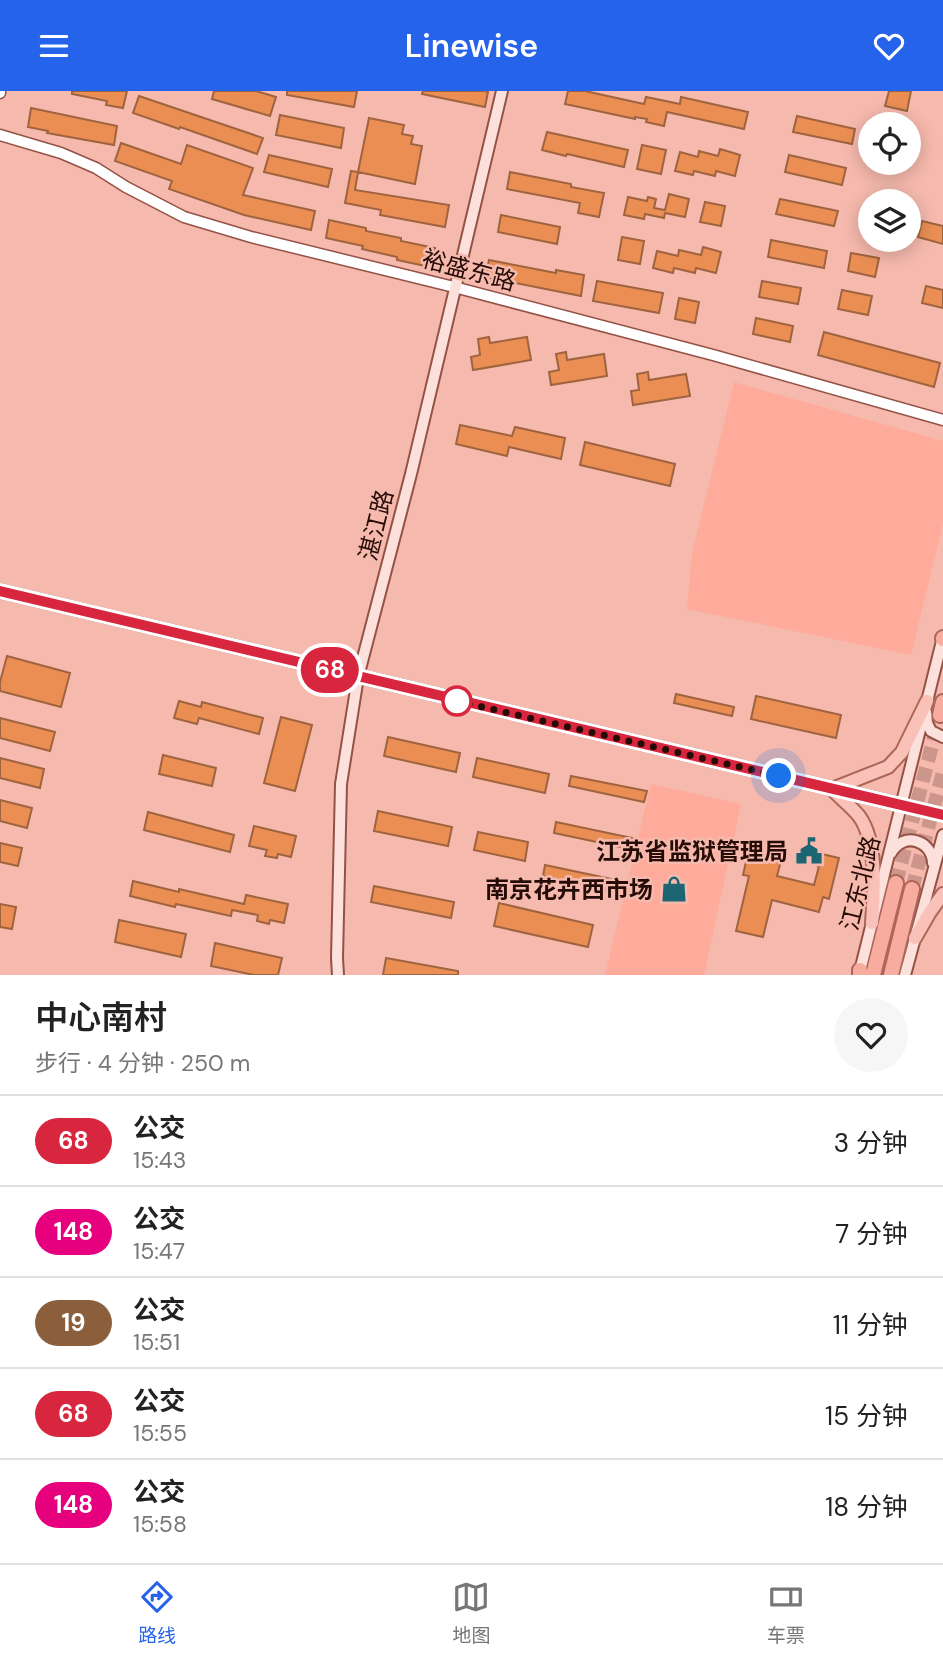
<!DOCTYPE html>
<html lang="zh">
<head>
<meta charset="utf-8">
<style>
	body { margin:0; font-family:"DM Sans","Noto Sans SC",sans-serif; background:#f6f6f6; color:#222; height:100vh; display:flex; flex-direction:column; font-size:26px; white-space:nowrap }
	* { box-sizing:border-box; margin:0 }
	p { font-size:23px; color:#767676 }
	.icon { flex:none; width:38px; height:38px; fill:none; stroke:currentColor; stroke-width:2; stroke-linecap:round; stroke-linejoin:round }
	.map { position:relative; height:884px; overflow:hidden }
	.details { display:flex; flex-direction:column; background:#fff; flex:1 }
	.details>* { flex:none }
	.badge { padding:0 14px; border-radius:23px; font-size:24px; line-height:46px }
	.fabs { position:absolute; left:858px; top:21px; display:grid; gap:14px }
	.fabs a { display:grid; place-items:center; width:63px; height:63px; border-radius:50%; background:#fff; box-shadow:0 4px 18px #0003; font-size:35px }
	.you { position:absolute; width:35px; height:35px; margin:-18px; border:5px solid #fff; border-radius:50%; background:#1a73e8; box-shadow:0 0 0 10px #1a73e833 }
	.map>.badge { position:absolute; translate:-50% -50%; box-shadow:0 0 0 4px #fff }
	.round { display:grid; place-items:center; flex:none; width:74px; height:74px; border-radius:37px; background:#f6f6f6 }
	.headline { display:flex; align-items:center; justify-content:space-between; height:119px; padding:0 35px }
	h1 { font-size:33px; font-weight:600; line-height:52px }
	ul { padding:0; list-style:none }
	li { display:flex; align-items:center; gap:21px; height:91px; padding:0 35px; border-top:2px solid #e0e0e0 }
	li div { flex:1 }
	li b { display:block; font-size:26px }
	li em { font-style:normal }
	li .badge { min-width:77px; font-weight:700; text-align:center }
	header { display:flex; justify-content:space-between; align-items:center; height:91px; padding:0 35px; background:#2563eb; color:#fff; font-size:32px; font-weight:600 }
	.tabs { display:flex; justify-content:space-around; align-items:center; height:98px; border-top:2px solid #e0e0e0; background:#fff; font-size:19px; color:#767676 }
	.tabs a { display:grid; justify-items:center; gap:4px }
	.tabs .on { color:#2563eb }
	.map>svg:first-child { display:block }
	.built { fill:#feab9b }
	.building { fill:#ea8e54; stroke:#9f633f; stroke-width:2 }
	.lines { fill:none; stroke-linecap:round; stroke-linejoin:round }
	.trunk-tunnel { stroke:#cc968c; stroke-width:14; stroke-dasharray:14 7; stroke-linecap:butt }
	.tertiary-casing { stroke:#945145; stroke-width:13 }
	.secondary-casing { stroke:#945145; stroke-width:14 }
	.primary-casing { stroke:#ad675a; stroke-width:16 }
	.trunk-casing { stroke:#ad675a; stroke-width:18 }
	.tertiary { stroke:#fff; stroke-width:10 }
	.secondary { stroke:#fce0db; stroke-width:10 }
	.primary { stroke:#f9c1b7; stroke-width:12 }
	.trunk { stroke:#f7ac9f; stroke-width:14 }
	.line-casing { stroke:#fff; stroke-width:16 }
	.line { stroke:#d7263d; stroke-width:10 }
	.walk { stroke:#260c07; stroke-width:7; stroke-dasharray:0 12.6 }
	.stop-dot { fill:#fff; stroke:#d7263d; stroke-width:3.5 }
	.labels { text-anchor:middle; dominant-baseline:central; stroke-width:5; stroke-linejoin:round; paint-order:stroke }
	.street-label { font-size:24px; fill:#260c07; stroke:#f6b9ad }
	.poi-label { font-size:24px; font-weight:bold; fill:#260c07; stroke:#f6b9ad; text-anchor:end }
</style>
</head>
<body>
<header><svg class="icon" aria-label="menu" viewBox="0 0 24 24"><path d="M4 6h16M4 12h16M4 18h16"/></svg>Linewise<svg class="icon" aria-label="heart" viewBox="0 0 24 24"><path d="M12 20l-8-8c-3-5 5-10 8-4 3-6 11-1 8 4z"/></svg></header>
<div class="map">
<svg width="943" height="884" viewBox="0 0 943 884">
	<rect width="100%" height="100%" fill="#f6b9ad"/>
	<path class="built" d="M734,291L943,350V433L911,564L687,518L692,462Z
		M651,693L741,713L704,884H605Z"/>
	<path class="building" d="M72,0H127L123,17L106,14L107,10L72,3Z
		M214,0H256L276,6L270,25L212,8Z
		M287,0H357L354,16L287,4Z
		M423,0H484L488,1L485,16L422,3Z
		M568,0H585L644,13L646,6L680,13L681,6L748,21L744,38L667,21L664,35L646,31L647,28L635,26V28L565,13Z
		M889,0H911L907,20L885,15Z
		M139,5L263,47L257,63L180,36L179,38L133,22Z
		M31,17L117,35L114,54L47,42L48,40L28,36Z
		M280,24L344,37L341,57L276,44Z
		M797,25L855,38L852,53L793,41Z
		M369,27L404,34L402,43L413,45L411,53L422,55L415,93L358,81Z
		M547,41L628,59L624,76L567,63L566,65L542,59Z
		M121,52L181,73L187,54L253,77L243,104L315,120L311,139L244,124L169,98L172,90L115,70Z
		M642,54L666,59L661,83L637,78Z
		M720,58L740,64L735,85L716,80L715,85L694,80L693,84L675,80L680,61L698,66L699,60L718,65Z
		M269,64L332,78L328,96L264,81Z
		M789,64L846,77L842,94L785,81Z
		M351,80L358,81L355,99L449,114L445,136L380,124L381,119L345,112Z
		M510,81L571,93V96L604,102L599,126L578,122L580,112L507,98Z
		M669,103L689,108L685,126L665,122L664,127L645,123L644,128L624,124L628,106L647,110L648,106L656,108L654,117L665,119Z
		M780,108L838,120L834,135L776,123Z
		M705,111L725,115L721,135L700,131Z
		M501,124L560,136L557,153L498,141Z
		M329,129L366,137V140L401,147V150L435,157L430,176L397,169V166L362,158L363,155L326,147Z
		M922,130L943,135V153L918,146Z
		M622,146L644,150L640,173L618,169Z
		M771,149L827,160L824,177L768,166Z
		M703,156L721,161L716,182L696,177L695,182L674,177L673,182L653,177L657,160L678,165L679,159L701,164Z
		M851,162L879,167L875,186L848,180Z
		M489,169L556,182V179L584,184L581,205L485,186Z
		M597,190L663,202L659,222L593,210Z
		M762,190L801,197L798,213L759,206Z
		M926,195L943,199V217L922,212Z
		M842,199L872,205L868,224L838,218Z
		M679,207L699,211L695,232L675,228Z
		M756,227L793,235L790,251L753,243Z
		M824,241L940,272L934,296L818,264Z
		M489,246L490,252L527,246L531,269L473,279L471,266L480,264L478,248Z
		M566,261L567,269L604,263L607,285L551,294L549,281L559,279L556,263Z
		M648,281L649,289L686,283L690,305L633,314L631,300L639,299L637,283Z
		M460,334L512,345L515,336L565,347L561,368L509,356L507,365L456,353Z
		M585,351L675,373L670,395L580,374Z
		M7,565L70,582L61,616L0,600V591Z
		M676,603L734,616L732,625L674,612Z
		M756,605L841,624L836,647L751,628Z
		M179,610L201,616L202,611L263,627L259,643L199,627L197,633L174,627Z
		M281,626L312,634L295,700L264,692Z
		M0,627L55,641L50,660L0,647Z
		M388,646L460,662L456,681L384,665Z
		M163,664L216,677L212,695L159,683Z
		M0,667L44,678L40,697L0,687Z
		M477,667L549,683L545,702L473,686Z
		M571,685L647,700L644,711L569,695Z
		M0,709L32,717L27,737L0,730Z
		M378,720L452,736L448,755L374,740Z
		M148,721L234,744L230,761L144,739Z
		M556,731L632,747L630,758L554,742Z
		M254,735L296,745L291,766L278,763L277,767L265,765L267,759L249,755Z
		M478,741L528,751L525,770L474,759Z
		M0,752L22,757L18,775L0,771Z
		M801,758L839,767L829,808L823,806L819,821L772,809L763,846L736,840L749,785L743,784L748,762L781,770L777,785L814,794L819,775L798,770Z
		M545,774L621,790L619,801L543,785Z
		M133,790L179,801V798L244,813L246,804L288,813L284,832L270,829L269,833L257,830L258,824L232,819L231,825L176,813L175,816L130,805Z
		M374,795L454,811L451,827L371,811Z
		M499,812L593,834L588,856L494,835Z
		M0,813L16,816L12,838L0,836Z
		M119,829L186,843L181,866L115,851Z
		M215,852L282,867L278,884H254L211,875Z
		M386,867L458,880V884H383Z"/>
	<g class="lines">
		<path class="trunk-tunnel" d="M896,792L940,624
			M912,798L943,681"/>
		<g class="tertiary-casing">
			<path id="tertiary" d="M0,2V0
				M0,44L61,62L96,77L126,96L184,126L251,146L454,196L713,264L943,329"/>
		</g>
		<g class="secondary-casing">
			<path id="secondary" d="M926,621L927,632L931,640L943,646
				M891,762C903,740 932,749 933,772
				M338,884L337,867L341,693L358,586L411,383L502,0
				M859,884L943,546
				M905,884L943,744"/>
		</g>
		<g class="primary-casing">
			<path id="primary" d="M0,500L943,724
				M872,832C874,802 878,751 859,725C851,715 840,707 832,698L888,676L902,661L927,610
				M915,847L930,821L943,803"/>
		</g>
		<g class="trunk-casing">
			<path id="trunk" d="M943,548V547
				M940,624L943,611
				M860,884V879
				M873,884L896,792
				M891,884L912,798"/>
		</g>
		<use href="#tertiary" class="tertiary"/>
		<use href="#secondary" class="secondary"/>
		<use href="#primary" class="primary"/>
		<use href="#trunk" class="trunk"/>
	</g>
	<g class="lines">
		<g class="line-casing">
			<path id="line" d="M0,500L943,724"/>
		</g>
		<use href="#line" class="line"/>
		<path class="walk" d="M457,610L779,685"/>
	</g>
	<defs>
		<g id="civic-bare" transform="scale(2.1)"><path d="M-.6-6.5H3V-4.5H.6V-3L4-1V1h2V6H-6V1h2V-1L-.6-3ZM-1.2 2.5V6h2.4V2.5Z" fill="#1c6572" stroke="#f6b9ad" stroke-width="2.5" paint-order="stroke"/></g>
		<g id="shop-bare" transform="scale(2.1)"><path d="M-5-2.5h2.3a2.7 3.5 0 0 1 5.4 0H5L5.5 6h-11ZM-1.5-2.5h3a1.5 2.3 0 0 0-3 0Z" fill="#1c6572" stroke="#f6b9ad" stroke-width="2.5" paint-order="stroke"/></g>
	</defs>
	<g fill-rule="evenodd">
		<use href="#civic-bare" x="809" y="760"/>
		<use href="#shop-bare" x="674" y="798"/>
	</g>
	<circle class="stop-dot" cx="457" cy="610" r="14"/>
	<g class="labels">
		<g class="street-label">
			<text transform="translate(469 179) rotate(15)">裕盛东路</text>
			<text transform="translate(376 434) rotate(-76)">湛江路</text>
			<text transform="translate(860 792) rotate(-76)">江东北路</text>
		</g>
		<g class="poi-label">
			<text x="788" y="760">江苏省监狱管理局</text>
			<text x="653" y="798">南京花卉西市场</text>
		</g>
	</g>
</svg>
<div class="fabs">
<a><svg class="icon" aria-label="locate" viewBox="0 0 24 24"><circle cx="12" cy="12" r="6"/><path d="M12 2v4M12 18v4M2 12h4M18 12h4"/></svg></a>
<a><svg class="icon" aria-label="layers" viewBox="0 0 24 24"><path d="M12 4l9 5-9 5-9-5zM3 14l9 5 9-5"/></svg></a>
</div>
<div class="you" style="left:779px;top:685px"></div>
<b class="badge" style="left:330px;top:579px;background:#d7263d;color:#fff">68</b>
</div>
<section class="details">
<div class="headline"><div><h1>中心南村</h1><p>步行 · 4 分钟 · 250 m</p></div><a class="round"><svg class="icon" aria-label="heart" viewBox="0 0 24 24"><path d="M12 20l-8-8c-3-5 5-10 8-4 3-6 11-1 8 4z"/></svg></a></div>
<ul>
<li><span class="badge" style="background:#d7263d;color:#fff">68</span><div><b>公交</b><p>15:43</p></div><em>3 分钟</em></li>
<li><span class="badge" style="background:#e6007e;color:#fff">148</span><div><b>公交</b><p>15:47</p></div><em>7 分钟</em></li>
<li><span class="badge" style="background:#8b5e3c;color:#fff">19</span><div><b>公交</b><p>15:51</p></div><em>11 分钟</em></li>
<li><span class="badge" style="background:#d7263d;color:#fff">68</span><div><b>公交</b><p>15:55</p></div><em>15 分钟</em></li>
<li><span class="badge" style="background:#e6007e;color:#fff">148</span><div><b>公交</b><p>15:58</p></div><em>18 分钟</em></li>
</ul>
</section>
<nav class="tabs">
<a class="on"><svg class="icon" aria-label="directions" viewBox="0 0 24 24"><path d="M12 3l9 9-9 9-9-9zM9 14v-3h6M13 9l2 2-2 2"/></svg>路线</a>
<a><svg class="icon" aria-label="map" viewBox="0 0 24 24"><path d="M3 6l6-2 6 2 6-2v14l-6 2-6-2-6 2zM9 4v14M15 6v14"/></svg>地图</a>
<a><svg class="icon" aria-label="tickets" viewBox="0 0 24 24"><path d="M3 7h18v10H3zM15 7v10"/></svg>车票</a>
</nav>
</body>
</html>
